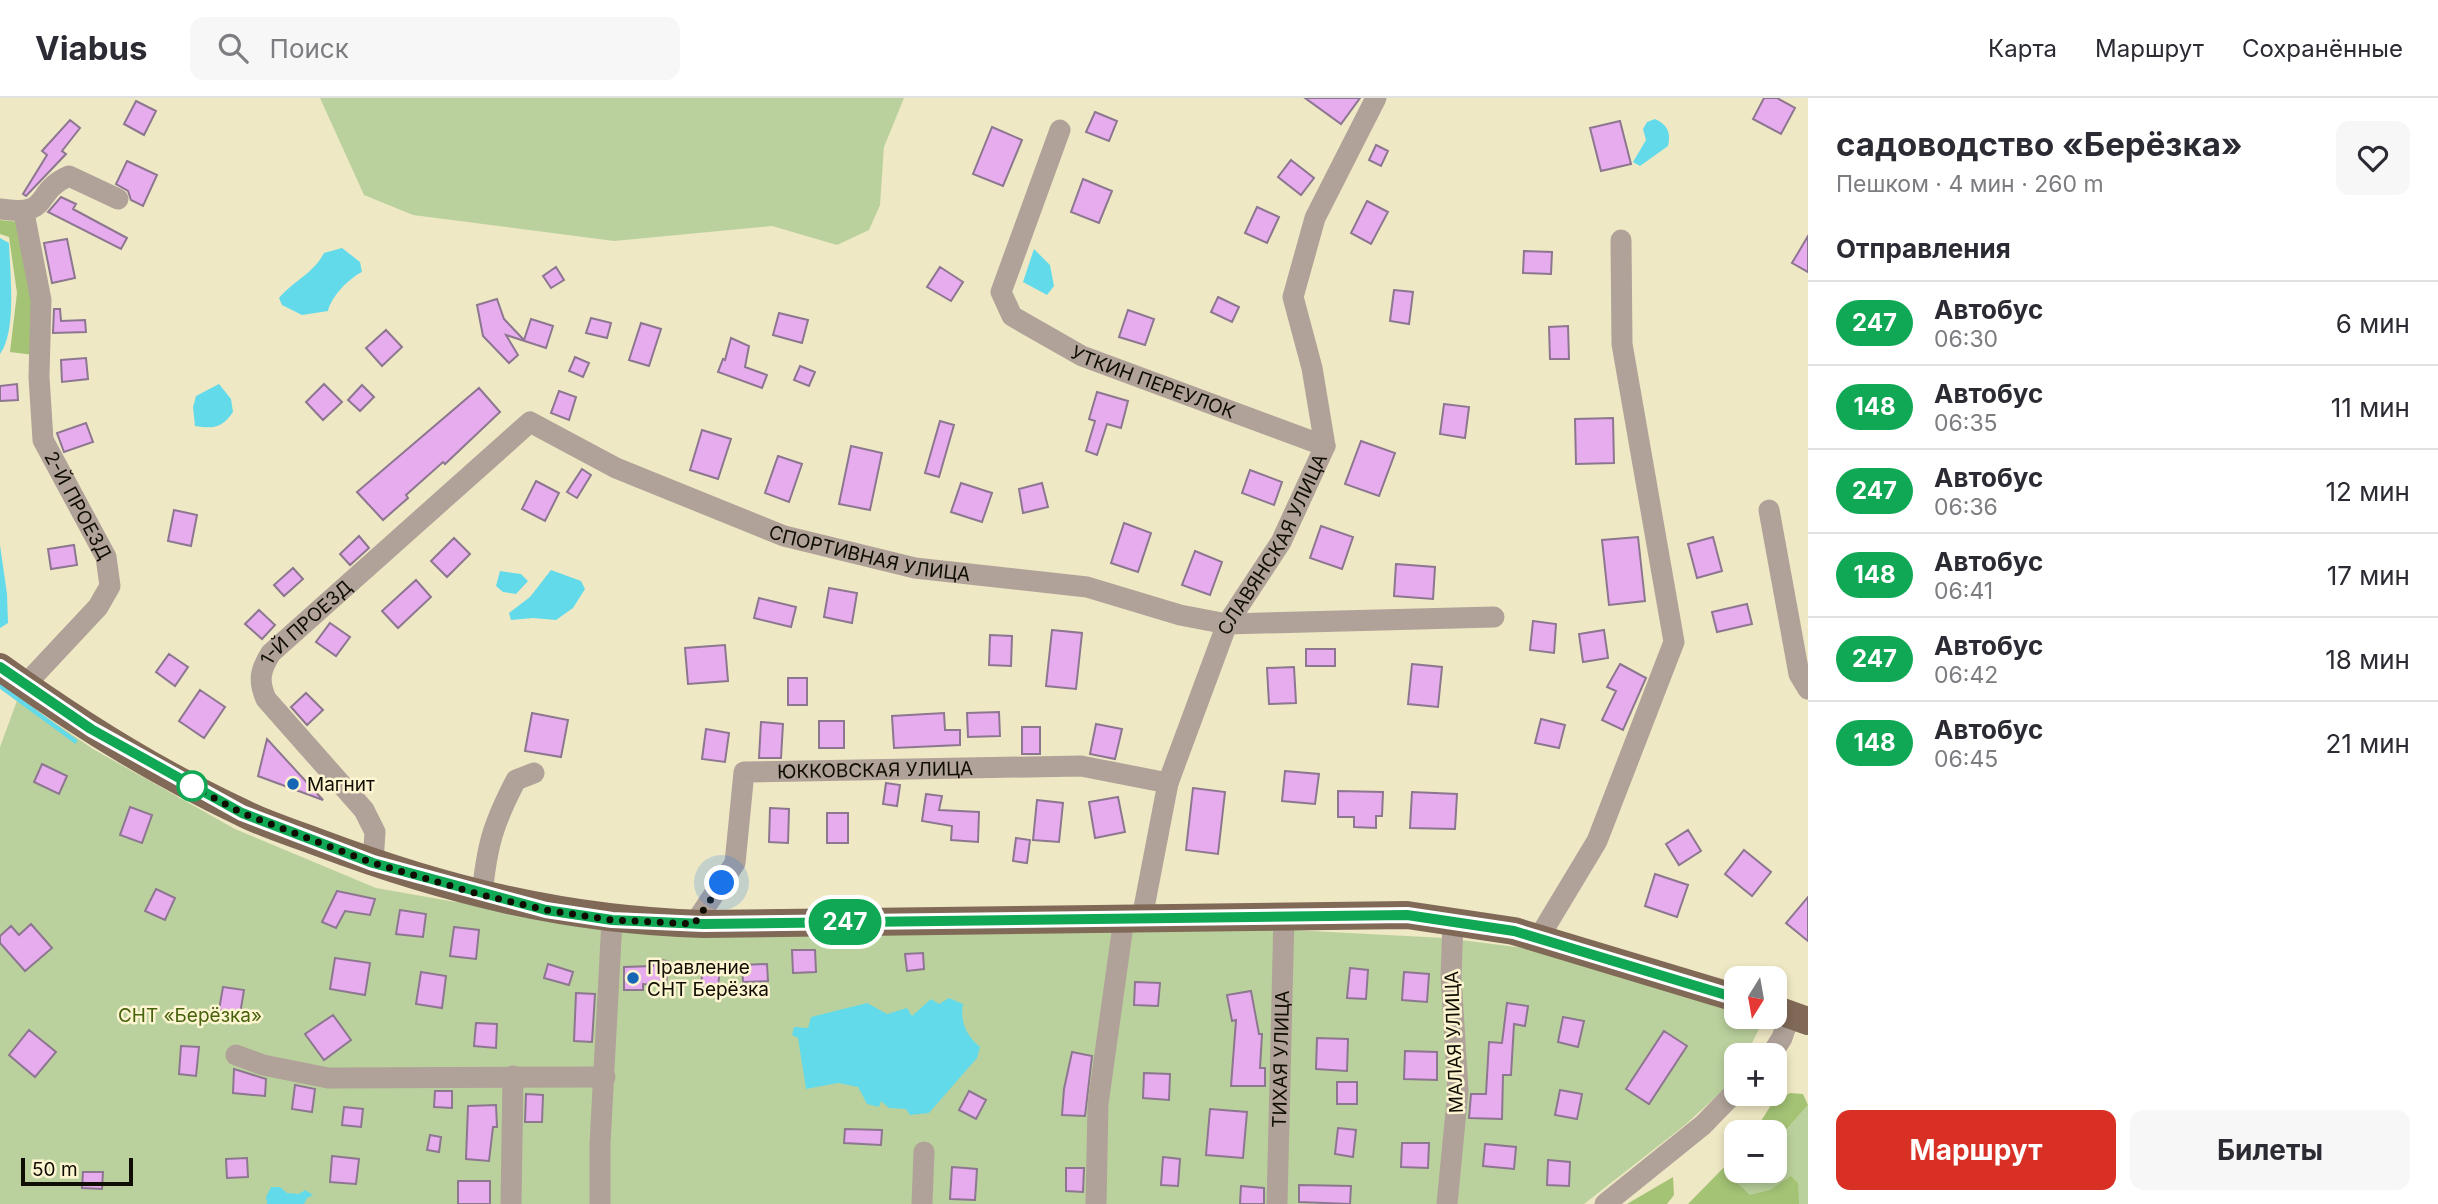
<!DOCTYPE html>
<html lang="ru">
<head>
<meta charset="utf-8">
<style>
	body { margin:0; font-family:Inter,sans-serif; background:#f7f7f7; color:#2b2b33; height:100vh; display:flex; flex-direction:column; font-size:26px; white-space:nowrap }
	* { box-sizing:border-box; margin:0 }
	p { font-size:23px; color:#7c7c81 }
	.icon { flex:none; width:38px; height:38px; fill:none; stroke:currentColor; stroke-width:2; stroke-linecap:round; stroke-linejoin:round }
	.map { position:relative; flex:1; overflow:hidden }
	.side { display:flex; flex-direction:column; background:#fff; width:630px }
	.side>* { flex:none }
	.badge { padding:0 14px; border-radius:23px; font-size:24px; line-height:46px }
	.needle { width:46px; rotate:191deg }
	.buttons { position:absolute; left:1724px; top:868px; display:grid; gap:14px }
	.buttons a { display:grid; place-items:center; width:63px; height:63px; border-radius:14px; background:#fff; box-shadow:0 4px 10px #0003; font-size:35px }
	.scale { position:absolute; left:21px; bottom:18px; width:112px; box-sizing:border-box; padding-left:7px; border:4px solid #100d03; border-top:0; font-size:19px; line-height:24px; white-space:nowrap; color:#100d03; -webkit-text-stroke:5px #fdf5d1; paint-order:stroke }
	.you { position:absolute; width:35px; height:35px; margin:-18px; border:5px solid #fff; border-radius:50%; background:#1a73e8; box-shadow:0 0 0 10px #1a73e833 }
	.map>.badge { position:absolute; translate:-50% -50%; box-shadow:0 0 0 4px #fff }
	h2 { padding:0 28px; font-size:26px; line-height:63px }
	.round { display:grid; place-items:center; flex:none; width:74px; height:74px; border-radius:14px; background:#f7f7f7 }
	.headline { display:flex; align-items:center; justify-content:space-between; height:119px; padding:0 28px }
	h1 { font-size:33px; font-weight:700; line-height:52px }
	.button { display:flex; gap:14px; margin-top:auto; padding:14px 28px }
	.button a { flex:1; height:80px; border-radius:14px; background:#d93025; color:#fff; font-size:28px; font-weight:700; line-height:80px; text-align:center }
	.button a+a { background:#f7f7f7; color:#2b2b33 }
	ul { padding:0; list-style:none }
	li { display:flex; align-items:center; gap:21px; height:84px; padding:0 28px; border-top:2px solid #e1e1e2 }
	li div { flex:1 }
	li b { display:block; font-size:26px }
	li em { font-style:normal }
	li .badge { min-width:77px; font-weight:700; text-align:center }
	header { display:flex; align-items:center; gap:42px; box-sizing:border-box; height:98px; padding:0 35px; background:#fff; border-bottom:2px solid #e1e1e2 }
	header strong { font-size:33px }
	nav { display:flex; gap:38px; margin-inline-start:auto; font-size:24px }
	.search { width:490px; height:63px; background:#f7f7f7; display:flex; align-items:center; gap:18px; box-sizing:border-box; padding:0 24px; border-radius:14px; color:#7c7c81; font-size:26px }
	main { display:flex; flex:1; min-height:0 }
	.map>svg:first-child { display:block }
	.green { fill:#bbd19d }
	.forest { fill:#a4c375 }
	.water { fill:#63daea }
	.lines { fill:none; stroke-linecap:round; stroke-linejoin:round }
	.stream { stroke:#63daea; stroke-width:4.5 }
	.building { fill:#e6aced; stroke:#8d7690; stroke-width:2 }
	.minor { stroke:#b0a299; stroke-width:21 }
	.major { stroke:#816958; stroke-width:28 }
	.line-casing { stroke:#fff; stroke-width:16 }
	.line { stroke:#10a855; stroke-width:10 }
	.walk { stroke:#100d03; stroke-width:7; stroke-dasharray:0 12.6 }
	.poi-dot { fill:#1766b5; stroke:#fdf5d1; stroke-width:2.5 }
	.stop-dot { fill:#fff; stroke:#10a855; stroke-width:3.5 }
	.labels { text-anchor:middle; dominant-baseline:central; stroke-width:5; stroke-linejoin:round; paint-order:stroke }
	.street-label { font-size:19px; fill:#100d03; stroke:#fdf5d1 }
	.poi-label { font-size:19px; fill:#100d03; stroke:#fdf5d1; text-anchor:start }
	.park-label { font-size:19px; fill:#47620d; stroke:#fdf5d1 }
</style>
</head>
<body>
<header>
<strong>Viabus</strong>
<div class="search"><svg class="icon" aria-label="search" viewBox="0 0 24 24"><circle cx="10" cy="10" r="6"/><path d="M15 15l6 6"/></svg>Поиск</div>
<nav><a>Карта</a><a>Маршрут</a><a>Сохранённые</a></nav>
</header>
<main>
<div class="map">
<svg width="1808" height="1106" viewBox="0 0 1808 1106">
	<rect width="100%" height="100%" fill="#efe8c4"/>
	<path class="green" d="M320,0H904L884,49L880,107L869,132L837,147L772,128L614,143L413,117L364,97Z
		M18,600L93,651L235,731L376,790L593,828L1273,831L1445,840L1540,852L1736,915V919L1763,923L1746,957H1736L1735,981L1685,1027L1584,1106H0V649Z
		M1808,1007V1106H1718L1748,1073H1774L1775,1044Z"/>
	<path class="forest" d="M0,122L20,124L32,181L34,257L10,254L17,195L9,139L0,136Z
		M1790,995L1803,996L1808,1007L1775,1044L1774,1034H1754L1773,1004Z
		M1736,1057V1073H1748L1737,1085L1750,1097L1770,1092L1791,1078L1798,1085L1799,1106H1688Z
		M1673,1079L1674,1097L1667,1106H1627Z"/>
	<path class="water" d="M1655,21C1668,27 1671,35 1668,48L1640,68L1633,64L1646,42L1643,31L1647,24Z
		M0,140L9,145C10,174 17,233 0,256Z
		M342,150L360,164L362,174C349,180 331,199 328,213L302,217L282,207L279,200C293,183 313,176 324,155Z
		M1034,151L1050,167L1054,188L1047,197L1023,184Z
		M219,286L231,301L233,314C222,330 214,331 195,328L193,309L196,298Z
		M0,447L7,496L8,525L0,530Z
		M551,472L581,483L585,491L573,510L556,522L533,520L511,522L509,515L530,499Z
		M500,473L521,476L528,483L516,496L503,494L496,488Z
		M949,900L963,906C960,924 966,937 980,949L977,960L929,1015L910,1017L906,1011L889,1010L881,1003L879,1009L867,1006L858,989L838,985L806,991L798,940L792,937L794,929L808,930L811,919L867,905L887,916L907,910L912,918L931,901L939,906Z
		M271,1089H280L287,1095L299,1096L305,1092L313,1097L307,1100L304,1106H267L266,1099Z"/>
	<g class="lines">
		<path class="stream" d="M0,588L75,643"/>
	</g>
	<path class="building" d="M1305,0H1360L1341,26Z
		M1764,0H1777L1795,10L1781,36L1753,21Z
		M136,3L156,13L144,37L124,26Z
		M1095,14L1117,23L1109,43L1086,34Z
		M70,22L80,30L62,53L66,56L26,98L23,96L47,57L42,53Z
		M1620,23L1631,66L1601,73L1590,30Z
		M992,29L1022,42L1003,88L973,76Z
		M1376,47L1388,53L1381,68L1369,62Z
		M1291,62L1314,80L1301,97L1278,79Z
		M127,63L157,77L143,108L131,102L128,93L116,86Z
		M1083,81L1112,93L1099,125L1071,114Z
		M61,99L76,106L73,111L127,140L121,151L48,114Z
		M1367,103L1388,114L1371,146L1351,135Z
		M1257,109L1279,119L1267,145L1245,135Z
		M1808,138V174L1792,165Z
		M67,141L75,180L52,185L44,145Z
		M1524,153L1552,154L1551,176L1523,175Z
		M556,169L564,182L551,190L543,178Z
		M940,169L963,184L951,203L927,189Z
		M1394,192L1413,194L1409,226L1390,223Z
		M1218,199L1239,209L1232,224L1211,214Z
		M497,201L504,221L524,242L531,221L553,228L546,250L506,237L518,257L509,265L483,238L477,207Z
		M54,211H60L61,223L85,222L86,234L53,235Z
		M1128,212L1154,221L1145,247L1119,239Z
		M779,215L808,222L802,245L773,237Z
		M591,220L611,225L607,240L586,235Z
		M641,225L661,231L649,268L629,262Z
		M1568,228L1569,261H1550L1549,229Z
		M386,232L402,249L382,268L366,250Z
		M731,240L749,248L745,269L767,277L762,290L718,274L723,261L725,262Z
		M575,259L589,265L583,279L569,273Z
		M86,260L88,281L62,284L61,262Z
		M800,268L815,274L809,288L794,282Z
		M17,286L18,302L0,303V288Z
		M324,286L342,304L323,322L306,304Z
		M362,287L374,299L360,313L348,302Z
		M479,290L500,314L445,366L443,364L406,397L408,400L383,422L357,394Z
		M559,293L576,299L569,322L551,315Z
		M1097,294L1128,303L1121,330L1107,326L1097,357L1086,353L1095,323L1089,321Z
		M1444,306L1469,309L1465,340L1440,336Z
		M1613,320L1614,365L1576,366L1575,321Z
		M940,323L954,327L939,379L925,375Z
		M86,325L93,344L64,354L57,335Z
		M702,332L731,341L718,381L690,372Z
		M1361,343L1395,355L1379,398L1345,386Z
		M851,348L882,355L870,412L839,406Z
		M778,358L802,366L789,404L765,395Z
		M582,371L591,377L577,400L567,394Z
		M1250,372L1282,384L1274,407L1242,395Z
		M536,383L559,395L545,423L522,411Z
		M961,385L992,395L982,424L951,414Z
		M1042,385L1048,409L1023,415L1019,391Z
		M174,412L197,417L191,448L168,443Z
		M1124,425L1151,435L1138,474L1111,465Z
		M1321,428L1353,439L1342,471L1310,460Z
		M359,438L369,450L350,467L340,456Z
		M1638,439L1645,503L1609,507L1602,442Z
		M1713,439L1722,473L1697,480L1688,446Z
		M454,440L470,456L447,479L431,463Z
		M74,447L77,467L51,471L48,451Z
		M1195,453L1222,464L1210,497L1182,487Z
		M1396,466L1435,469L1433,501L1394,498Z
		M293,470L303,481L284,498L274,487Z
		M416,482L431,499L398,530L382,513Z
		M829,490L857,495L852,525L824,519Z
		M759,500L796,509L791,529L754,520Z
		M1747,506L1752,526L1717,534L1712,514Z
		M259,512L275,527L262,541L245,526Z
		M1533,523L1556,526L1554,555L1530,552Z
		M330,525L350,539L336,558L316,544Z
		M1052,532L1082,535L1076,591L1046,588Z
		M1604,532L1608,560L1583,564L1579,536Z
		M990,537L1012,538L1011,568L989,567Z
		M725,547L728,583L688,586L685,550Z
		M1306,551H1335V568H1306Z
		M169,556L188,569L175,588L156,574Z
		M1412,566L1442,569L1438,609L1408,606Z
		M1620,566L1646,580L1623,632L1602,622L1616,593L1607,589Z
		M1294,569L1296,605L1269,606L1267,570Z
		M788,580H807V607H788Z
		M200,592L225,609L204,640L179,623Z
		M306,595L323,612L307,627L291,609Z
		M999,614L1000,638L968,639L967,615Z
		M532,615L568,622L561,659L525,653Z
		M944,615L945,632H960V647L894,650L892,618Z
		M1541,621L1565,627L1559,650L1535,645Z
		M819,623H844V650H819Z
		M761,624L783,626L781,660H759Z
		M1096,626L1122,631L1115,661L1090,656Z
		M1022,629H1040V656H1022Z
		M706,631L729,635L725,664L702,661Z
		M267,641L323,702L258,678Z
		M42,666L67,678L59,696L34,684Z
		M1285,673L1319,676L1315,706L1282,703Z
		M886,685L900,687L897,708L883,706Z
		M1193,690L1225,694L1218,756L1186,752Z
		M1338,693L1383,694L1382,718H1376V730L1354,729V719H1338Z
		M1412,694L1457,696L1455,731L1410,730Z
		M926,696L942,698L939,712L979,714L978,744L951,742L952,728L922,723Z
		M1118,699L1125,734L1095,740L1089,704Z
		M1037,702L1063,705L1059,744L1033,742Z
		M130,709L152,717L142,745L120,737Z
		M770,710L789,711L788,745L769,744Z
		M827,715H848V745H827Z
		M1688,732L1701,753L1679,767L1666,746Z
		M1016,740L1030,742L1027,765L1013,763Z
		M1744,752L1771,774L1752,798L1725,776Z
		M1655,776L1688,787L1677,819L1645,808Z
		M156,791L175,800L165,822L145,813Z
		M337,793L375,801L370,817L345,813L336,830L322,824Z
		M1808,799V843L1786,825Z
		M400,812L426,816L423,839L396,836Z
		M31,826L52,850L25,873L0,845V838L11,828L19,837Z
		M454,829L479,832L476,861L450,858Z
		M792,852H815L816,874L793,875Z
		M923,855L924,871L907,873L905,856Z
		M335,860L370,865L365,897L330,891Z
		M653,861L668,863L666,888L643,886V892H624V869L653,868Z
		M703,865L720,867L718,891L701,889Z
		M548,866L573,874L569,887L544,880Z
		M767,866L768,883L743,884L742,867Z
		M1350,870L1368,872L1366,901L1347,900Z
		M421,874L446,878L442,910L416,906Z
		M1404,874L1429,876L1427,904L1402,902Z
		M1135,884L1160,885L1158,908L1134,907Z
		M223,889L244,892L240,916L219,912Z
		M1251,893L1259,936H1262L1260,970H1265V988H1231L1236,922L1232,923L1227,897Z
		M576,895L595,896L592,944L574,943Z
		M1507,905L1528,908L1525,928L1514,926L1511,977H1503L1502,1021L1469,1020L1471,996H1486L1489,944L1502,945Z
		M333,917L351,942L324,962L305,936Z
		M1563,919L1584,923L1578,949L1558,944Z
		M476,925L497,926L496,950L474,948Z
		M29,932L56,954L35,979L9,957Z
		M1664,933L1687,948L1649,1006L1626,991Z
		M1317,940L1348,941L1347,973L1316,971Z
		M181,948L199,949L196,978L179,976Z
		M1405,953L1437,954V982L1404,981Z
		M1072,954L1092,958L1085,1018L1062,1017L1064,991Z
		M234,971L266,981L265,998L233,995Z
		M1144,975L1170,976L1169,1002L1143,1000Z
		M1337,984H1357V1006H1337Z
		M295,987L315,991L312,1014L292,1011Z
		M1560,992L1582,996L1577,1021L1555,1017Z
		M435,993H452V1010L434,1009Z
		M969,993L986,1002L976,1021L959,1012Z
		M526,996L543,997L542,1024H525Z
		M496,1007L497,1029H493L489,1063L466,1061L468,1008Z
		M344,1009L363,1011L361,1029L342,1027Z
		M1210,1011L1247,1014L1243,1060L1206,1057Z
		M1338,1030L1356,1032L1353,1059L1335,1056Z
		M845,1031L882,1032L881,1047L844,1045Z
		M430,1037L441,1039L439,1054L427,1052Z
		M1402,1045H1429L1428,1070L1401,1069Z
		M1485,1046L1516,1049L1514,1071L1483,1068Z
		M332,1058L359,1061L356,1086L330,1084Z
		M1163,1059L1180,1061L1178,1088L1161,1087Z
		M247,1060L248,1079L227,1080L226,1061Z
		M1548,1062L1570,1064L1569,1088L1547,1087Z
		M952,1069L977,1071L975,1102L950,1101Z
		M1066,1070H1084L1083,1094L1066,1093Z
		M83,1074H103L102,1091L82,1090Z
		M458,1083H490V1106H458Z
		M1299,1087L1351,1088L1350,1106L1299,1104Z
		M1241,1088L1264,1090V1106H1240Z"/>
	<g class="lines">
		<g class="minor">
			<path id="s1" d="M1060,32L1001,194L1012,218L1082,258L1325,348"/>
			<path d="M0,111C53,119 32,94 69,78L118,101"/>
			<path id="s2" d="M24,115L41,202L39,279L43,342L106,459L110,488L98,509L25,587"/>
			<path d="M1769,412L1799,576L1808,591"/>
			<path id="s3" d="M373,765L375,734L364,712L266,601C258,583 260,572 271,555L530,324L616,370L784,438L915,470L1087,489L1180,517L1227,526L1494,519"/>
			<path d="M482,797C487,747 493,726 516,682L534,675"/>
			<path id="s4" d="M1142,820L1168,685L1227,526L1281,444L1325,348L1312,270L1293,199L1315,120L1376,0"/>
			<path id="s5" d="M694,826L735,765L744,674L1081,668L1168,685"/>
			<path d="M1538,841L1597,743L1674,544L1622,246L1621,142"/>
			<path d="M236,957L263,967L328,980L605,979"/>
			<path d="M1771,957L1782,940L1790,916"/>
			<path d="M511,1106L513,978"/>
			<path d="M600,1106V1046L612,822"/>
			<path d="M922,1106L924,1054"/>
			<path d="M1096,1106L1098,1006L1124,820"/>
			<path id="s6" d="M1277,1106L1284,817"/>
			<path d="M1447,1106L1458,993L1451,878L1453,824"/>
			<path d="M1605,1106L1703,1027L1736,993"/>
		</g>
		<path class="major" d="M0,569C76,624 156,674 241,714C266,727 294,735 320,745C448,793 567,822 703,826L1407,817L1514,833L1736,900
			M1774,911L1808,923"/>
	</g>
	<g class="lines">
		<g class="line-casing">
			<path id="line" d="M0,569L91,631L242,715L373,765L546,812L612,822L703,826L1407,817L1514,833L1736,900"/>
		</g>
		<use href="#line" class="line"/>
		<path class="walk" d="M192,688L242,715L373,765L482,797L546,812L612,822L694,826L722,785"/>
	</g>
	<g class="poi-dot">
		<circle cx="293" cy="686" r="7"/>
		<circle cx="633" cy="880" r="7"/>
	</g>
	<circle class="stop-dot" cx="192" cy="688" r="14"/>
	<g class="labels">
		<g class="street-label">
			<text stroke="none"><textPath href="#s1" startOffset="355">УТКИН ПЕРЕУЛОК</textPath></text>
			<text stroke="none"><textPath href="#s2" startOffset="303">2-Й ПРОЕЗД</textPath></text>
			<text stroke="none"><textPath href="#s4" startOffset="399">СЛАВЯНСКАЯ УЛИЦА</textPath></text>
			<text stroke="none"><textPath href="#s3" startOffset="966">СПОРТИВНАЯ УЛИЦА</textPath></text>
			<text stroke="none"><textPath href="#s3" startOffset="299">1-Й ПРОЕЗД</textPath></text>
			<text stroke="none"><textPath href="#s5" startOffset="296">ЮККОВСКАЯ УЛИЦА</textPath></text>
			<text transform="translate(1454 944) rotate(-92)">МАЛАЯ УЛИЦА</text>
			<text stroke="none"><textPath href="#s6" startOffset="145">ТИХАЯ УЛИЦА</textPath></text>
		</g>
		<g class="poi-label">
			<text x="307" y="686">Магнит</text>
			<text x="647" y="869">Правление<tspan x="647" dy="22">СНТ Берёзка</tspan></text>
		</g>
		<g class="park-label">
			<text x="190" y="917">СНТ «Берёзка»</text>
		</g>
	</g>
</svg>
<div class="buttons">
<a><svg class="needle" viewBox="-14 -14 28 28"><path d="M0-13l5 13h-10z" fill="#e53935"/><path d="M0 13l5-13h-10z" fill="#7c7c81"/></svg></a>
<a>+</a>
<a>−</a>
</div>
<div class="scale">50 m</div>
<div class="you" style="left:722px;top:785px"></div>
<b class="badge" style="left:845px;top:824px;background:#10a855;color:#fff">247</b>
</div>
<section class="side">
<div class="headline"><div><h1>садоводство «Берёзка»</h1><p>Пешком · 4 мин · 260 m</p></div><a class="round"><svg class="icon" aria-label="heart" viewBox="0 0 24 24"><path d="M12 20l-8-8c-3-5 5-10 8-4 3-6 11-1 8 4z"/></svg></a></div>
<h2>Отправления</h2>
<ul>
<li><span class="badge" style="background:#10a855;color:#fff">247</span><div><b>Автобус</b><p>06:30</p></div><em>6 мин</em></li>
<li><span class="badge" style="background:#10a855;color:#fff">148</span><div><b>Автобус</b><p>06:35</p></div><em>11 мин</em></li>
<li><span class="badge" style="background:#10a855;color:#fff">247</span><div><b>Автобус</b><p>06:36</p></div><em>12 мин</em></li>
<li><span class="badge" style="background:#10a855;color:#fff">148</span><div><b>Автобус</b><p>06:41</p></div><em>17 мин</em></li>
<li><span class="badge" style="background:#10a855;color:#fff">247</span><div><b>Автобус</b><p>06:42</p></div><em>18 мин</em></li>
<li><span class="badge" style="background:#10a855;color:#fff">148</span><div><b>Автобус</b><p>06:45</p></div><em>21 мин</em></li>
</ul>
<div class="button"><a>Маршрут</a><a>Билеты</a></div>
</section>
</main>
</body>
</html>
